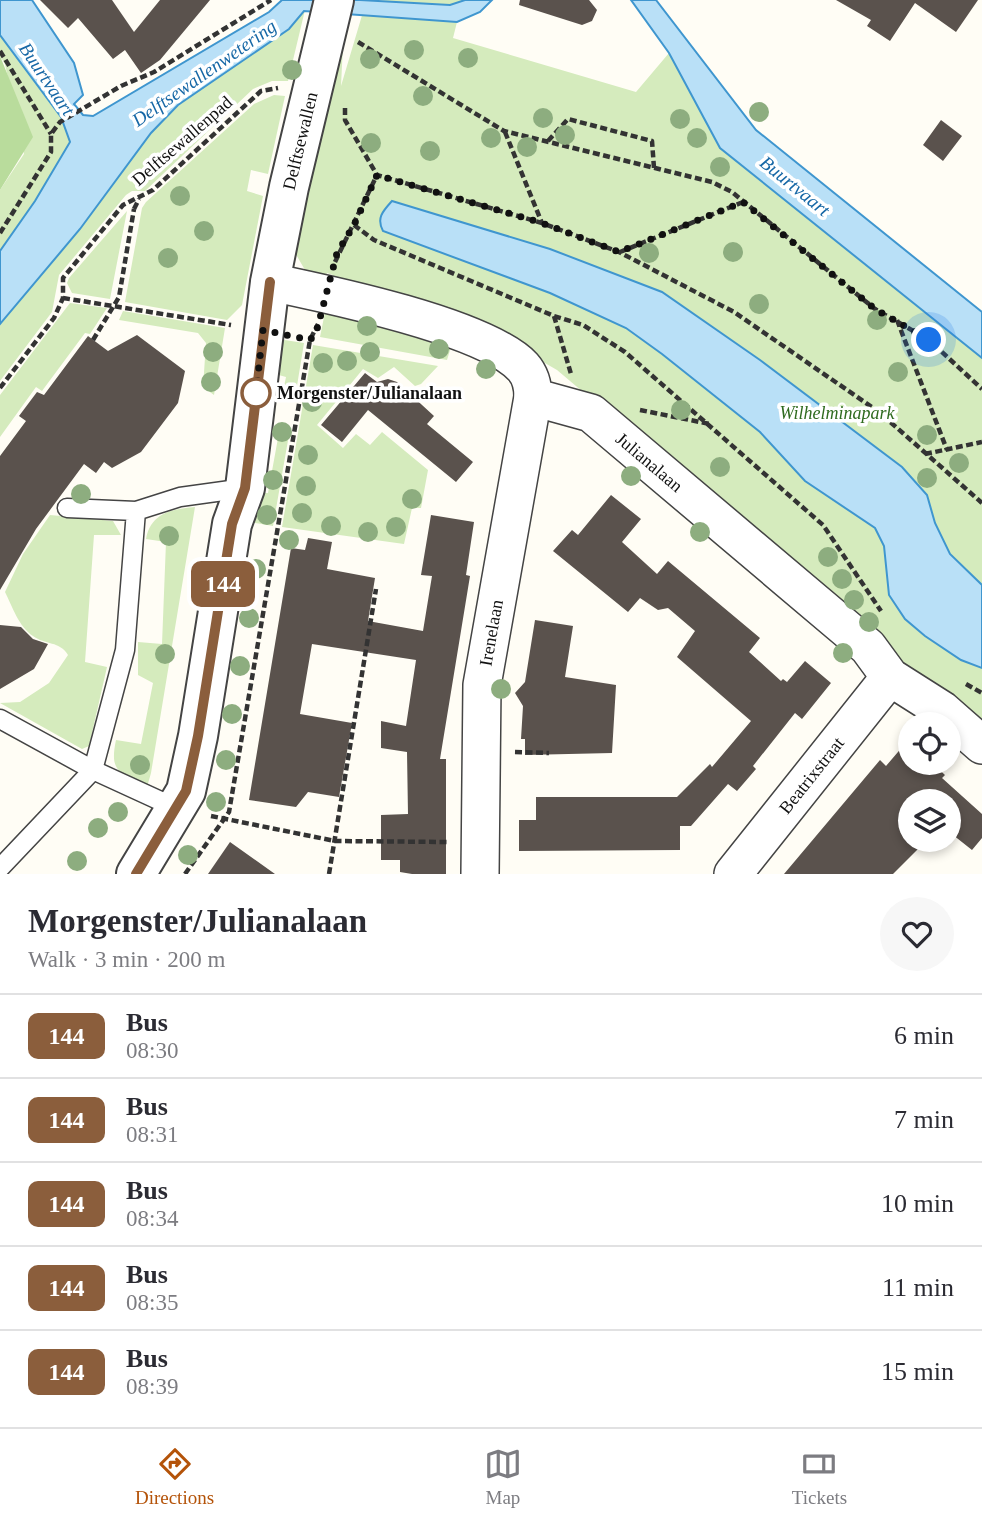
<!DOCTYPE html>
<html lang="en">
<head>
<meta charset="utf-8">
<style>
	body { margin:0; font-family:"Times New Roman",serif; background:#f7f7f7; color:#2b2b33; height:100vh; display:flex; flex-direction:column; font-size:26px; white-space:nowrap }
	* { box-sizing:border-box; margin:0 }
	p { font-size:23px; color:#7c7c81 }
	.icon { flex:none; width:38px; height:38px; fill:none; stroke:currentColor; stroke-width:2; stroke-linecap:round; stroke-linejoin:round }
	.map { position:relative; height:874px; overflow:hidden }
	.side { display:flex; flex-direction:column; background:#fff; flex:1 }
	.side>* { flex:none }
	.badge { padding:0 14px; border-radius:10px; font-size:24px; line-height:46px }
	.controls { position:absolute; left:898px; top:712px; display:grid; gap:14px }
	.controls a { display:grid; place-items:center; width:63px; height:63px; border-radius:50%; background:#fff; box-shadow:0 4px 10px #0003; font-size:35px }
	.you { position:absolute; width:35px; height:35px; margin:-18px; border:5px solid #fff; border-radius:50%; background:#1a73e8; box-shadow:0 0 0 10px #1a73e833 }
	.map>.badge { position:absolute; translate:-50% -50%; box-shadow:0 0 0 4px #fff }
	.round { display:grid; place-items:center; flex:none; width:74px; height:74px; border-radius:37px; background:#f7f7f7 }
	.headline { display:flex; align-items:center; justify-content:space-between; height:119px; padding:0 28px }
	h1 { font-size:33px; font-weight:700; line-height:52px }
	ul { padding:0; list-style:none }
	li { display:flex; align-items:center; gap:21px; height:84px; padding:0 28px; border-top:2px solid #e1e1e2 }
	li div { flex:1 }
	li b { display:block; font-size:26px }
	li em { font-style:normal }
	li .badge { min-width:77px; font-weight:700; text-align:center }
	.tab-bar { display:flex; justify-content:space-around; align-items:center; height:98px; border-top:2px solid #e1e1e2; background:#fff; font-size:19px; color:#7c7c81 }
	.tab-bar a { display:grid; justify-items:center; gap:4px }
	.tab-bar .selected { color:#b45309 }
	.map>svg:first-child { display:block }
	.green { fill:#d5ebbd }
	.forest { fill:#b9dc9c }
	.water { fill:#b9e0f7; stroke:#3f96cf; stroke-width:2 }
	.building { fill:#5a524d }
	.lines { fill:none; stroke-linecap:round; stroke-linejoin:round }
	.service-casing { stroke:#444; stroke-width:21 }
	.minor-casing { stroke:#444; stroke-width:40 }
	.tertiary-casing { stroke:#444; stroke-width:42 }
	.path { stroke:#333; stroke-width:4.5; stroke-dasharray:7 3.5; stroke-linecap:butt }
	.service { stroke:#fff; stroke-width:18 }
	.minor { stroke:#fff; stroke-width:37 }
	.tertiary { stroke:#fff; stroke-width:38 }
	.path-bridge { stroke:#333; stroke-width:4.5; stroke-dasharray:7 3.5; stroke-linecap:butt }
	.tree { fill:#8dad7f }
	.line-casing { stroke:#fff; stroke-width:16 }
	.line { stroke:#8b5e3c; stroke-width:10 }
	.walk { stroke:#111; stroke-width:7; stroke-dasharray:0 12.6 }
	.stop-dot { fill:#fff; stroke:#8b5e3c; stroke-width:3.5 }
	.labels { text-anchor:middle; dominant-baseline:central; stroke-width:7; stroke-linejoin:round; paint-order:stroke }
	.street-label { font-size:18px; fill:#111; stroke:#fff }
	.stop-label { font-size:18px; font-weight:bold; fill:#111; stroke:#fff; text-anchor:start }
	.park-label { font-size:18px; font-style:italic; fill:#2f6b1f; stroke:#fff }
	.water-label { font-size:19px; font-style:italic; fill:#1768a6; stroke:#fff }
</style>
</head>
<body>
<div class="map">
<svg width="982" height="874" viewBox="0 0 982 874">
	<rect width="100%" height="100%" fill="#fffdf5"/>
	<path class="green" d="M370,0H465L450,5Z
		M305,10L288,81H272L253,89L145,191H132L126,195L59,275L52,312L0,381V324L80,229L151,133L178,105L289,29Z
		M363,12L457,22L453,38L636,92L669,53L722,116L982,343V729L557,370L479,325L334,282L333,275L327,273L324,280L305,270L294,251L337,43L343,45L341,86Z
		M0,35L61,117L70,142L35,201L0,251V190L24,154L5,64L0,56Z
		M274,95L285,96L268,174L251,170L247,191L263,196L242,305L227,320L125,302L142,208L146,202L254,104Z
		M127,211L110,299L72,293L67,283L69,278Z
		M70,303L107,308L90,334L85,333L42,391L36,387L0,437V395Z
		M123,311L225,328L214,395L203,387L206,343L198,333L119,320Z
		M325,312L451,347L447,360L320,337Z
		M278,339L304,343L295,398L282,396L286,377L275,374Z
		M313,345L438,366L421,384L415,386L394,367L378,378L363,369L317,425L343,448L356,434L370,445L382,432L428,470L421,508H412L404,544L282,527Z
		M280,427L290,429L273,526L249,522L263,493H268Z
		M195,507L151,773L147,787C120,772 109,773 116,740L141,744L153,683L138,675V642L162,644L166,542L146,539C151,513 171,509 195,507Z
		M50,515L113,521L121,535H94L85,662L107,667L89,746L82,749L0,703L20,702L49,683L68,655C60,641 45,645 33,636C19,627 12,606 5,592L23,554Z"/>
	<path class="forest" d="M0,56L33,137L0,190Z"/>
	<path class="water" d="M0,0H32L74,63L83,95L74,104L83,115L93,116L269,12L282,0H360L450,5L465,0H492L480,12L457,22L304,11L289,29L178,105L151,133L80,229L0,324V251L35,201L70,142L61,117L0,35Z
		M631,0H656L756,130L982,312V358L720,148L669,53Z
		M392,201L550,249L662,292L760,360L902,467L927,495L935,523L950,554L982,585V668L961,660L925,636L905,619L889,595L884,546L875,528L805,481L760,432L662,354L626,328L550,293L383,231C376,218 383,211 392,201Z"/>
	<path class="building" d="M40,0H112L134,32L160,0H210L160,60L141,73L125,50L113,59L78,18L68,28Z
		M520,0H589L597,10L592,21L582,25L519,5Z
		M836,0H978L956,32L915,3L890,41L867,26L871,20Z
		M941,120L962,136L943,161L923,145Z
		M137,335L185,371L178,403L141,452L112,468L104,462L96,473L84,464L36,529L0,590V456L26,421L19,416L37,392L44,395L88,336L108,351Z
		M365,373L377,382L388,379L397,382L434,416L427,424L473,462L456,482L368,410L342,442L321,425Z
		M611,495L641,519L622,542L657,574L668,561L760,638L749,652L781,681L783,679L787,682L805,661L831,683L802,719L795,713L753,766L756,769L737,791L728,784L691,826H680V850L519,851V820H536V797H677L710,764L712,767L751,721L677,657L695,631L668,608L658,610L640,598L628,612L553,551L572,530L578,535Z
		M431,515L474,522L466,575L470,576L440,759H446V874H412L400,872V860H381V815L408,814L407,752L381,748V721L406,726L416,660L312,644L300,714L352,723L339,797L308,792L296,807L249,800L291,548L305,550L308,538L332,542L327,569L375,578L368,621L423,631L432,576L421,575Z
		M535,620L573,626L565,677L616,685L612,753L525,755V739H521L523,706L515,693L525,682Z
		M0,625L21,627L33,639L48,644L34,669L0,689Z
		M910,738V763H932L945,775L942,778L982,814V838L972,850L948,831V802H910V840H927L893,874H784L880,760L886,766Z
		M230,842L275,874H208Z"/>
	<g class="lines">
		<g class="service-casing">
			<path id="service" d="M67,508L136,511L180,497L245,488
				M0,719L93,770L178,809
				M0,868L93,770L125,650L136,511"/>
		</g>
		<g class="minor-casing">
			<g id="minor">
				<path id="s1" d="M270,282C328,294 486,327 523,367C531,376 533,386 533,397L591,413L868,647L890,677L942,710L982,745"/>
				<path id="s2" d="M480,874L482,685L533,397"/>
				<path id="s3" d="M733,874L890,677"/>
			</g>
		</g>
		<g class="tertiary-casing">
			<g id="tertiary">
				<path id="s4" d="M136,874L186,791L198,736L232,524L245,488L270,282L289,187L334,0"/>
			</g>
		</g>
		<path class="path" d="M358,42L504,131L712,182L732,192L875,309L929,340L982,389
			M0,51L51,134
			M345,108V120L377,175L542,223L619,252L734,312L879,412L982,503
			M505,132L542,223
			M548,141L568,119L652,141L654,168
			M134,209L139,199
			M354,225L374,240L554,316L583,325L625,352L823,525L881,611
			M0,233L51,152V134L60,122L121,86L154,72L271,0
			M620,252L743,202
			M335,262L377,175
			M63,298L231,325
			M554,316L571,374
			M897,320L947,450
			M0,388L54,318L63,298V278L123,205L153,190L261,91L278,88
			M640,410L710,424
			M925,454L982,442
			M966,684L982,693
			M515,752L549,753
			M211,816L335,841L448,842
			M185,874L229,812L310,340L318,324
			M329,874L376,589"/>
		<use href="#service" class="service"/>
		<use href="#minor" class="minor"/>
		<use href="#tertiary" class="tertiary"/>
		<path class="path-bridge" d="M93,340L119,297L134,209"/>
	</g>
	<g class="tree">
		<circle cx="414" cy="50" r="10"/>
		<circle cx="468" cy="58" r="10"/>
		<circle cx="370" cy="59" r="10"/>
		<circle cx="292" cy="70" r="10"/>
		<circle cx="423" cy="96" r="10"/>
		<circle cx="759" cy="112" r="10"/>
		<circle cx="543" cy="118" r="10"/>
		<circle cx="680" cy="119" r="10"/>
		<circle cx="565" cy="135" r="10"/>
		<circle cx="491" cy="138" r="10"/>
		<circle cx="697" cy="138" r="10"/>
		<circle cx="371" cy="143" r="10"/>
		<circle cx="527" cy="147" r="10"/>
		<circle cx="430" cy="151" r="10"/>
		<circle cx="720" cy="167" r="10"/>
		<circle cx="180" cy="196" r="10"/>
		<circle cx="204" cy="231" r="10"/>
		<circle cx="733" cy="252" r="10"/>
		<circle cx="649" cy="253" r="10"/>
		<circle cx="168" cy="258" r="10"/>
		<circle cx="759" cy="304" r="10"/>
		<circle cx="877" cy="320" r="10"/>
		<circle cx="367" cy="326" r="10"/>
		<circle cx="439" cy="349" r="10"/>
		<circle cx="213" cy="352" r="10"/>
		<circle cx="370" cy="352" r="10"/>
		<circle cx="347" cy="361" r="10"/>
		<circle cx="323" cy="363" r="10"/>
		<circle cx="486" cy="369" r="10"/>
		<circle cx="898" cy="372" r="10"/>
		<circle cx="211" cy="382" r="10"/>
		<circle cx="312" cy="402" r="10"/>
		<circle cx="681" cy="410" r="10"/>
		<circle cx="282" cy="432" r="10"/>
		<circle cx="927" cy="435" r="10"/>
		<circle cx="308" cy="455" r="10"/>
		<circle cx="959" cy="463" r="10"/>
		<circle cx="720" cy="467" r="10"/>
		<circle cx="631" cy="476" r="10"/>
		<circle cx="927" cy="478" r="10"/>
		<circle cx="273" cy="480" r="10"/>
		<circle cx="306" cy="486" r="10"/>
		<circle cx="81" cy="494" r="10"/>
		<circle cx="412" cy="499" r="10"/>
		<circle cx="302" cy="513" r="10"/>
		<circle cx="267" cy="515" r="10"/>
		<circle cx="331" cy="526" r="10"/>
		<circle cx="396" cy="527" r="10"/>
		<circle cx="368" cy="532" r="10"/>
		<circle cx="700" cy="532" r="10"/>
		<circle cx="169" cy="536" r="10"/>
		<circle cx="289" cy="540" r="10"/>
		<circle cx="828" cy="557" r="10"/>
		<circle cx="256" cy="569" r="10"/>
		<circle cx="842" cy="579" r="10"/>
		<circle cx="854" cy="600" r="10"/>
		<circle cx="249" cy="618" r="10"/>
		<circle cx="869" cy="622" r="10"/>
		<circle cx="843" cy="653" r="10"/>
		<circle cx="165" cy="654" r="10"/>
		<circle cx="240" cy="666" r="10"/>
		<circle cx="501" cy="689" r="10"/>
		<circle cx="232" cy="714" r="10"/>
		<circle cx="226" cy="760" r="10"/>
		<circle cx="140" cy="765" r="10"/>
		<circle cx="216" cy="802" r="10"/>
		<circle cx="118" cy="812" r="10"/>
		<circle cx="98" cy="828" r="10"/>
		<circle cx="188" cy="855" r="10"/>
		<circle cx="77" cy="861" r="10"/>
	</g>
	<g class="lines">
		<g class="line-casing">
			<path id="line" d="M136,874L186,791L198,736L232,524L245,488L270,282"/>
		</g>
		<use href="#line" class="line"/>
		<path class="walk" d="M256,393L263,330L310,340L316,333L337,253L354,225L377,175L542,223L619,252L743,202L875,309L929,340"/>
	</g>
	<circle class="stop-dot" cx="256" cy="393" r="14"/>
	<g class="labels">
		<g class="street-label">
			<text transform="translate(182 141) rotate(-41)">Delftsewallenpad</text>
			<text stroke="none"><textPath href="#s4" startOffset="758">Delftsewallen</textPath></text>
			<text stroke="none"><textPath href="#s1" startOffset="438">Julianalaan</textPath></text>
			<text stroke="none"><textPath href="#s2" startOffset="242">Irenelaan</textPath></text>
			<text stroke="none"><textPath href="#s3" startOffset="126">Beatrixstraat</textPath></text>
		</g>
		<g class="stop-label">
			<text x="277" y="393">Morgenster/Julianalaan</text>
		</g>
		<g class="park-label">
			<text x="837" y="413">Wilhelminapark</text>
		</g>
		<g class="water-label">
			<text transform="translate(204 73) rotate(-35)">Delftsewallenwetering</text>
			<text transform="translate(47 79) rotate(56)">Buurtvaart</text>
			<text transform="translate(795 186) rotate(39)">Buurtvaart</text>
		</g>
	</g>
</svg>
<div class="controls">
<a><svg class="icon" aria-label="locate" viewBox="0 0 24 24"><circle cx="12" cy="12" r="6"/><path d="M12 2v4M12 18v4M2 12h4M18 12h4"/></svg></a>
<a><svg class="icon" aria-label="layers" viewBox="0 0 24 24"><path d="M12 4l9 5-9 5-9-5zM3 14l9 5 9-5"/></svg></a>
</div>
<div class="you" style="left:929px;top:340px"></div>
<b class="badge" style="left:223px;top:584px;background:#8b5e3c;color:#fff">144</b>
</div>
<section class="side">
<div class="headline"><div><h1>Morgenster/Julianalaan</h1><p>Walk · 3 min · 200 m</p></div><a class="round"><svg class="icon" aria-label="heart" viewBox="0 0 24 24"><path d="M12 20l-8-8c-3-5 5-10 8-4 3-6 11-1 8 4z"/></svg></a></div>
<ul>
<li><span class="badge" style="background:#8b5e3c;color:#fff">144</span><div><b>Bus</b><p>08:30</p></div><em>6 min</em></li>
<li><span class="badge" style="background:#8b5e3c;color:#fff">144</span><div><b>Bus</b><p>08:31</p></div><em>7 min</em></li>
<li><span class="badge" style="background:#8b5e3c;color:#fff">144</span><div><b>Bus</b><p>08:34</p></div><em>10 min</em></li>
<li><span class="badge" style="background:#8b5e3c;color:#fff">144</span><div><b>Bus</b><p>08:35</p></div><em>11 min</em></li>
<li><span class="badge" style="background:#8b5e3c;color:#fff">144</span><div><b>Bus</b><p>08:39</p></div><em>15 min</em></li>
</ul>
</section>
<nav class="tab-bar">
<a class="selected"><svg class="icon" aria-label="directions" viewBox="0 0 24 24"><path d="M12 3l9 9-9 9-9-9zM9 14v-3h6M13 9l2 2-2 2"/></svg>Directions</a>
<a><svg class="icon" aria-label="map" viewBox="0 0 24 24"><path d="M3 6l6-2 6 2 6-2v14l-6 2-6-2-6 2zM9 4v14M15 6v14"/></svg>Map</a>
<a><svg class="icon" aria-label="tickets" viewBox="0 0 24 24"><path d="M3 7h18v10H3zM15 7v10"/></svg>Tickets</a>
</nav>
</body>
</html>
